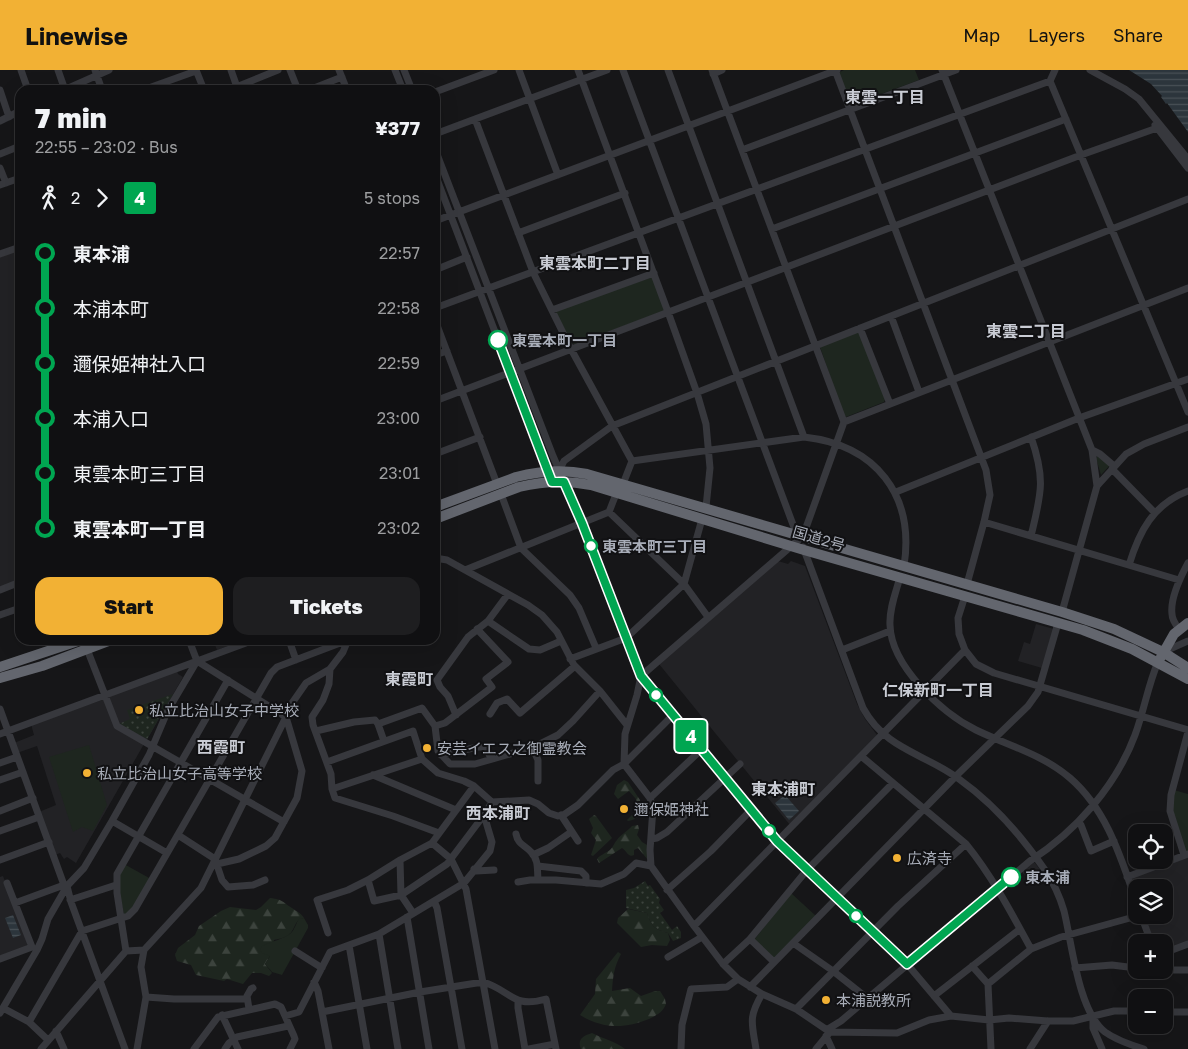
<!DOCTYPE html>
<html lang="en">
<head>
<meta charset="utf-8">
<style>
	body { margin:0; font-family:"Golos Text","Noto Sans JP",sans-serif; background:#1e1e20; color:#f1f3f6; height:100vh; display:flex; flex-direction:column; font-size:19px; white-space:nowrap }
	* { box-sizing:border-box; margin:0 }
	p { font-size:16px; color:#9c9d9f }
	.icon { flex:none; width:28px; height:28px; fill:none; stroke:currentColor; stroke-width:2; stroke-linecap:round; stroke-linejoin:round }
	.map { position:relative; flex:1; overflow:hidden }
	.drawer { position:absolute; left:15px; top:15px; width:425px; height:560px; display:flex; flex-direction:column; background:#101012; border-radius:15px; box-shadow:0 5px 20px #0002,0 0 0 1px #303032 }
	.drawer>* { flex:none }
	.badge { padding:0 10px; border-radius:4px; font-size:18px; line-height:32px }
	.tools { position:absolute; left:1128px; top:754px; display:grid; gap:10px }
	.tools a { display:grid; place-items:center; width:45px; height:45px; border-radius:10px; background:#101012; box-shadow:0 5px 20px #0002,0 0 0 1px #303032; font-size:25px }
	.map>.badge { position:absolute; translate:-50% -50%; box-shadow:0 0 0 2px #fff }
	.legs { display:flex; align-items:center; gap:8px; height:55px; padding:0 20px; font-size:16px }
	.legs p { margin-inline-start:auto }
	.head { display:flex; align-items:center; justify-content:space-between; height:85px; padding:0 20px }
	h1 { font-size:28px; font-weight:800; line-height:38px }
	.action { display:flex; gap:10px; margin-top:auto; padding:10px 20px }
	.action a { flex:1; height:58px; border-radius:15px; background:#f2b134; color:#111; font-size:20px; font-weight:800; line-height:58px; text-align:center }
	.action a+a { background:#1e1e20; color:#f1f3f6 }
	ul { padding:0 20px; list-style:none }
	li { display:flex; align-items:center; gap:18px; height:55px; font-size:19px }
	li i { display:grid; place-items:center; width:8px; height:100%; margin:0 6px; background:currentColor }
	li i::after { content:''; width:12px; height:12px; margin:-6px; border:4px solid; border-radius:50%; background:#101012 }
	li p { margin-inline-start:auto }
	li:first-child i { background:linear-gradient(#0000 50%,currentColor 0) }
	li:last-child i { background:linear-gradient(currentColor 50%,#0000 0) }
	header { display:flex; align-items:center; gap:30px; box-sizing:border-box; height:70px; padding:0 25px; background:#f2b134; color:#111 }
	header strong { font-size:24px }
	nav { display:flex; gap:28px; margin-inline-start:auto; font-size:18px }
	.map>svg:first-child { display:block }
	.built { fill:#222225 }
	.forest { fill:url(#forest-firs) }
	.park { fill:#1e261f }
	.garden { fill:url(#garden-dots) }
	.water { fill:url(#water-rules) }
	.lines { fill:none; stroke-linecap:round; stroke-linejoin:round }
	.minor { stroke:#37383d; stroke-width:7 }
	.highway { stroke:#63666e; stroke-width:10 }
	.line-1-casing { stroke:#fff; stroke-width:11 }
	.line-1 { stroke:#00a651; stroke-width:8 }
	.stop-1-dot { fill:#fff; stroke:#00a651; stroke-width:2.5 }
	.poi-dot { fill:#f2b134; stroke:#111113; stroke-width:2 }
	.labels { text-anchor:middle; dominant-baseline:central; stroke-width:4; stroke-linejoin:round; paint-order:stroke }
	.stop-label { font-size:15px; font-weight:bold; fill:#a8adb8; stroke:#111113; text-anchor:start }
	.street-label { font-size:15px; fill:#a8adb8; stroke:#111113 }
	.poi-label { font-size:15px; fill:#a8adb8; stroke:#111113; text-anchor:start }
	.neighbourhood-label { font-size:16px; font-weight:bold; fill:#c9ccd4; stroke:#111113 }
</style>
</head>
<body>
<header>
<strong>Linewise</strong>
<nav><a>Map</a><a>Layers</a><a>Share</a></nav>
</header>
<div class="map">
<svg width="1188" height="979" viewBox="0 0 1188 979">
	<defs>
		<pattern id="forest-firs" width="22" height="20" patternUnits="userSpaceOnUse" patternTransform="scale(1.25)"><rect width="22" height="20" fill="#1e261f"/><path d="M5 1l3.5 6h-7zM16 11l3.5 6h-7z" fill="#3c433d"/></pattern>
		<pattern id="garden-dots" width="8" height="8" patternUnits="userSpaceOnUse" patternTransform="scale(1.25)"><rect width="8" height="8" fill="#1e261f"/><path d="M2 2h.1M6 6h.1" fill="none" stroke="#3c433d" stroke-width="1.8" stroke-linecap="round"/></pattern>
		<pattern id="water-rules" width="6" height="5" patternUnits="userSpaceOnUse" patternTransform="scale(1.25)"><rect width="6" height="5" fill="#2c353c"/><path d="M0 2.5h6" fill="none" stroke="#485056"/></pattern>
	</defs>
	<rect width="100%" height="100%" fill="#161618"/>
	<path class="built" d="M20,180V510L0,517V187Z
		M778,491L788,494L791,491L805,496L857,634L865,649L877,665L790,755L659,594Z
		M1036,554L1054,559L1042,598L1018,591L1024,572L1030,574Z
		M213,570H233L232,572L234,574L217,580Z
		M177,600L178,604L183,607L148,668L145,669L119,654L108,626Z
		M105,629L115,657L144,674L76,793L67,787L64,789L60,783L55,785L39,742L56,735L37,676L17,683L14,673L34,665L31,654Z
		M1188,786V873L1164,882V872H1154L1145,845H1164V818H1136V821L1132,810L1133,807Z
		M1033,793H1035L1045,806L1032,814L1022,802Z
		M3,806L28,872L26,877L0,887V807Z"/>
	<path class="forest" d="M624,710L628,712L640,730C641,740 640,750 628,751L627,750L636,741V729L629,721L618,729L614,724L617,715Z
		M594,745L596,746L612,768L593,786L591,785L596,770L591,763L593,758L589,749Z
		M638,755L639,759L637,765L642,772L647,775L648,790L638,778L634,780V785C628,788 627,781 622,778L599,793L597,789C600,785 606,783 610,780C614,776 614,773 617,770C620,765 628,761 632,756Z
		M270,828C284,830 281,831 292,838C297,842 300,842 304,848C293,850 296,861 287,866C284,868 278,869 274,870L270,886L265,894L272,903L269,906L261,903H252L243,914L227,909L224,911L196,905L191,895L177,891L175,885L178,878L195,865L199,856L221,841L230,837L256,840L261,837Z
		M628,839L647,843C652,857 654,859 668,863L670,870L667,876L652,875L641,877L617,853L618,848Z
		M618,882L621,884C614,897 613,906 612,921L630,918L641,926L655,921H660L665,929L666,934C663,942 657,945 649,949C624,959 603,959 580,945L595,924L596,909Z
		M592,963C603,969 615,971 625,979H581C577,969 583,966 592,963Z"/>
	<path class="park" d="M844,0H915L919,10L852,35L850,34L839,5L840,2Z
		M653,207L665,239L664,241L575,274L572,273L556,243V240Z
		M857,262L860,263L885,329L884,332L846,347L844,346L820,277Z
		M1099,385L1110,395L1101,405L1096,388Z
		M89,675L107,735L93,761L82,757L73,762L49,687Z
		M1174,720L1188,724V782L1184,780L1172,742Z
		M124,794L151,809L134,838L124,845L117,812Z
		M791,823L816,846L775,887L772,888L754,870Z
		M304,848L308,855V858L282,905L272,902L265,894L270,886L262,883L260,880L262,876C270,872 286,868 291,863C295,859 296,853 299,849Z"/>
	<path class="garden" d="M173,624L147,669L119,654L130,649L127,640Z
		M645,811L648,816L650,815L660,829L659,833L664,840L660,843L672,860L677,856L681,862V868L673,871L668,863C654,859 652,857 647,843L626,838V820L634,818Z"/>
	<path class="water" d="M1129,0H1188V62L1167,33L1166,34L1161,27L1162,26L1151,14Z
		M785,725L799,741L789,750L775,733Z
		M13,845L21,865L13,868L5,848Z"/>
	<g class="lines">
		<path class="minor" d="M21,0L28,20
			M58,0L65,20
			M95,0L102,20
			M196,0L204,20
			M231,0L237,17L240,20
			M290,0L298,20
			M339,0L347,20
			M395,0L403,20
			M404,0L412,20
			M519,0L558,105
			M578,0L668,242L697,323L706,354L710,398L706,437
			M623,0L798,468
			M668,0L804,367
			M712,0L844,352L803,466L641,606L637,625L625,664L624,694L650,728L653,738L650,780L651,796L694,856L723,894L738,909L762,924L796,939L830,962L897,963L929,950L951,946L989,950L1009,948L1048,951H1073L1114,941H1136
			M835,0L986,400L990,425L984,452L967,514
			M942,0L1092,380L1097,416
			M1090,0L1125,19L1139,29L1188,89
			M713,4L722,0
			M1050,11L1188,342
			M0,20L9,47
			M64,20L109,0
			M143,20L196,1
			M229,20L278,0
			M309,20L342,7
			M435,22L494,0
			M475,49L533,202L571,279L632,391
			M0,51L20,41
			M1155,55L1188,98
			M435,64L607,0
			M435,79L553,386L582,453L641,606L777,771L907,894L951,946
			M742,80L956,0
			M0,84L20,76
			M0,98L6,113
			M435,104L552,412
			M0,115L20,108
			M435,151L837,0
			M772,159L1066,49
			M518,163L625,123
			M0,184L20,177
			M435,200L467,187
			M435,238L1050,11L1055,0
			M552,240L654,203
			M891,246L919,322
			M435,250L497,414
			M860,258L890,334
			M435,285L447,281
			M435,331L1081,85L1157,58
			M844,352L1188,218
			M1092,380L1100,384L1114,396
			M435,384L480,367
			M1112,399L1155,443
			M559,401L564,391L612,356L1188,129
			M623,414L632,391L804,367C876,375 915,425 904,496
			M896,422L1079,348L1188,309
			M501,424L521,478L570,525L579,538L596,578
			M609,442L684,514L708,547
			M984,452L1179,510
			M1031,466C1041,424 1046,410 1031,367
			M803,477L863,638C886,680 924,683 959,709C994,734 1021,765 1045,800C1053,812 1060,827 1064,841C1072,873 1078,941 1105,962C1116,970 1131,975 1144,979
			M435,488L447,490L528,535L542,545L557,562L574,595L600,621L627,655
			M1129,495C1139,462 1153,434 1188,421
			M465,500L609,442L616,424
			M900,507C896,522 889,539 890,555C891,596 942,643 976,660C1009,676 1042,684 1070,708C1107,740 1121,788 1136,831
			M0,520L20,512
			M965,526L958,548L959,564L965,580L976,594L994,603L1188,660
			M1062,542L1097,416L1126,384L1144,374L1188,357
			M0,545L20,538
			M488,551L529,579L540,580L561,571
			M1179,559C1176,555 1172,550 1172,544C1170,529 1181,506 1188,493
			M189,570L197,591L286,647L302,701L297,728L275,768L266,776L239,789L217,794
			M289,570L296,590
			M87,579L117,656L284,752
			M842,580L890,561
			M1163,582L1188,571
			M570,589L626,568L684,514L702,449
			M330,599L329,614L323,630L312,647L313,655L331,704L332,719L335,728L393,746L439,763
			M0,639L64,815L67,816L71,832L125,979
			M490,644L497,633L507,629L520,643L575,596
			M456,645L448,626L440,617L437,610L468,567L488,551L508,524
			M378,654L422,638L435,656L438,681L450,694H475L534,677L558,665L573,651L600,621
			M435,656L445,653L492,617L486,609L508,592L477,559
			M316,661L354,652L375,650L378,654L384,671
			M0,664L254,570
			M532,677L538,690V711
			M441,685L478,677H486L491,689
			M861,686L966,774C992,806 1011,842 1031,879
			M327,692L413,661L422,689L438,703L464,711L474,716L492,732
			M0,693L17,687
			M373,705L456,740
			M0,710L23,702
			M332,719L422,689
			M650,728L702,679
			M0,741L33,728
			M561,745L578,771
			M112,751L167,783
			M1078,752L1081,755L1091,781L1114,771
			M0,761L39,747
			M516,764C518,775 525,775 531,782C539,790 537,800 538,809
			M178,765L215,789L222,810L228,817L253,815L265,810
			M651,769L657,768L667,762L740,694
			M432,773L451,789L466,819L495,979
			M533,785L548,778L571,762
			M1184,785L1170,741L1171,725L1188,662
			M0,790L49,772
			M538,796L581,801L586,806V813
			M474,799L476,801L494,800
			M1127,807L1188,784
			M368,810L374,831L401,825L447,794L484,745
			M518,812L530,810H556L601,814L624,804L636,793L651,796
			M667,820L711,781L751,740
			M70,830L116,815
			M434,831L437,838L462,979
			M15,833L64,815
			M413,843L401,825L400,790L432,773L474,716
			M1141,845L1151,872
			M407,847L429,979
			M694,856L965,580
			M328,863L317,830L348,820L368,810L400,790
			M379,864L398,979
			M750,869L774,892
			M793,873L833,901L867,928
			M349,875L367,979
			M126,881L144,880L201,818L286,647L290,636L306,613L330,599L343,582L348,570
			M295,881L322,898
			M1164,883L1188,874
			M668,887L702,867
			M0,889L32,877L7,813
			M723,894L750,869L807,800L893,713
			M972,896L988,914
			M1075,898L1112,895L1136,898
			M1156,900H1188
			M314,912L318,921L329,979
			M750,917L958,704L1028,636L1038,622L1058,553
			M934,926L1020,859
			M146,927L174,929H247
			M518,931V938L525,979
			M3,938L29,952L48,970
			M249,939L247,926L251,919L253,918
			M796,939L898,836L966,774
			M322,942L420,922L483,912C511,920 512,939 546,929L556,979
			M1164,942H1188
			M0,943L37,880L42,869L48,849L67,816L84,798L112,751L149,685L168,640L197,591
			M222,945L238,979
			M285,946L299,942L330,882L379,864L464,813L490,781L492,772L484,745L492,732L529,730L538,734L549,743L558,746L565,744L578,735L613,700L624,694L673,645
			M1093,947V958L1102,979
			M29,952L82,861L128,846L135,839L271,603L277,597L348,570
			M828,959L841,951L1030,791C1076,761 1116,716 1135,665C1144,641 1148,615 1158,592
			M56,961L64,979
			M826,966L832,979
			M41,979L126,881L117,823V804L228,610
			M137,979L146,927L141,897L144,880
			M194,979L218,947L275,934L281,937L294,966L295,969L290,979
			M225,979L229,973L237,967L288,956
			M529,979L555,974
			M681,979L682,955L691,919L727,917L738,909
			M756,979C752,953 748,948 762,924
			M816,979L830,962
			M991,979L988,914L1031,879L1061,867L1141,845
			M1030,979L1048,951"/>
		<path class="highway" d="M435,437L516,407C539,401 563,399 587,404L1062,542L1114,559L1163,582L1188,598
			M435,449L519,417C543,411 566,410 591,415L804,480L1083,560L1132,579L1188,609
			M1161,587L1174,564L1188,553
			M0,597L81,570
			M0,608L42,596L111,570"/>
	</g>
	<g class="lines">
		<g class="line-1-casing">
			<path id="line-1" d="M498,270L552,412H564L582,453L641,606L777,771L907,894L1011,807"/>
		</g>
		<use href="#line-1" class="line-1"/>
	</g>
	<g class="stop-1-dot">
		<circle cx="498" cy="270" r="9"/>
		<circle cx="591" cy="476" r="6"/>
		<circle cx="656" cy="625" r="6"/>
		<circle cx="769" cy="761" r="6"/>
		<circle cx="1011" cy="807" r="9"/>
		<circle cx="856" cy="846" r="6"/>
	</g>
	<g class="poi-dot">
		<circle cx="139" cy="640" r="5"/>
		<circle cx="427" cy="678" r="5"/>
		<circle cx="87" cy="703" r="5"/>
		<circle cx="624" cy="739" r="5"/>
		<circle cx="897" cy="788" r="5"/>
		<circle cx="826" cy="930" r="5"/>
	</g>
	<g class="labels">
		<g class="stop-label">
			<text x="512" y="270">東雲本町一丁目</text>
			<text x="602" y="476">東雲本町三丁目</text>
			<text x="1025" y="807">東本浦</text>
		</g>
		<g class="street-label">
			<text transform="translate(819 468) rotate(16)">国道2号</text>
		</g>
		<g class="poi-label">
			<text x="149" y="640">私立比治山女子中学校</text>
			<text x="437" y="678">安芸イエス之御霊教会</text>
			<text x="97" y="703">私立比治山女子高等学校</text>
			<text x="634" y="739">邇保姫神社</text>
			<text x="907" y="788">広済寺</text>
			<text x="836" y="930">本浦説教所</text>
		</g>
		<g class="neighbourhood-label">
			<text x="885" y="27">東雲一丁目</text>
			<text x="595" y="193">東雲本町二丁目</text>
			<text x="1026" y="261">東雲二丁目</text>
			<text x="409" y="609">東霞町</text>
			<text x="938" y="620">仁保新町一丁目</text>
			<text x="221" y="677">西霞町</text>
			<text x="783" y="719">東本浦町</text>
			<text x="498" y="743">西本浦町</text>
		</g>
	</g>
</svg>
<div class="tools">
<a><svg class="icon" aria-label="locate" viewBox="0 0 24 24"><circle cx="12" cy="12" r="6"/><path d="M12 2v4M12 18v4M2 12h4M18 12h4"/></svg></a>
<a><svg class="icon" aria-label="layers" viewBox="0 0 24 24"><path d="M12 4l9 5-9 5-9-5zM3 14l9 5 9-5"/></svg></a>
<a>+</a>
<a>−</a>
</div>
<b class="badge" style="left:691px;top:666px;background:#00a651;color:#fff">4</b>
<section class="drawer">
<div class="head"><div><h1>7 min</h1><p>22:55 – 23:02 · Bus</p></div><b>¥377</b></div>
<div class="legs"><svg class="icon" aria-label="walk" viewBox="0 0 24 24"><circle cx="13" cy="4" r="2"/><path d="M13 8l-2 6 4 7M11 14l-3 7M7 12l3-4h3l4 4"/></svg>2<svg class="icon" aria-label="forward" viewBox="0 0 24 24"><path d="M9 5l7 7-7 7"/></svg><b class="badge" style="background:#00a651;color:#fff">4</b><p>5 stops</p></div>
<ul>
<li><i style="color:#00a651"></i><b>東本浦</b><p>22:57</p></li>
<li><i style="color:#00a651"></i><span>本浦本町</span><p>22:58</p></li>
<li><i style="color:#00a651"></i><span>邇保姫神社入口</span><p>22:59</p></li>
<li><i style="color:#00a651"></i><span>本浦入口</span><p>23:00</p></li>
<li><i style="color:#00a651"></i><span>東雲本町三丁目</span><p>23:01</p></li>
<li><i style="color:#00a651"></i><b>東雲本町一丁目</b><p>23:02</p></li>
</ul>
<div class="action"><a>Start</a><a>Tickets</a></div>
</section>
</div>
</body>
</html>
